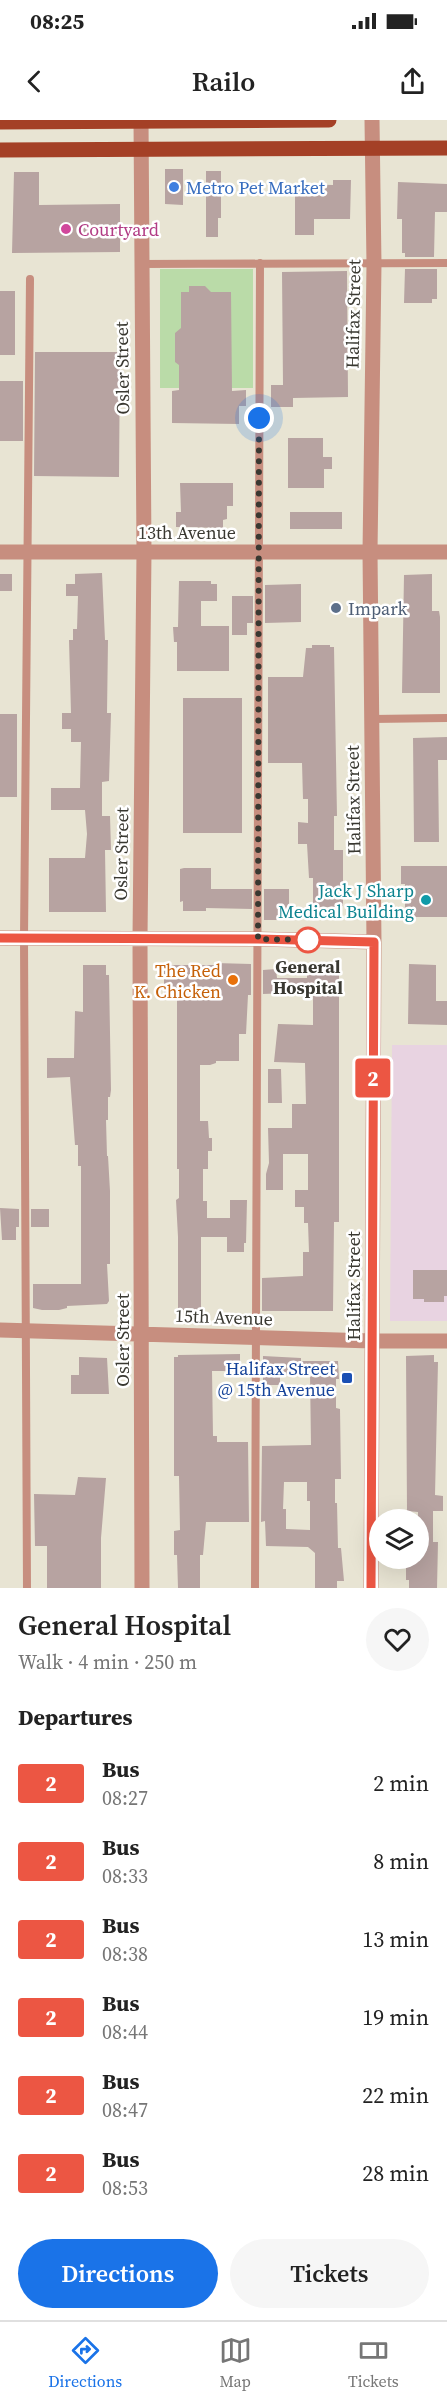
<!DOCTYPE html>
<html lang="en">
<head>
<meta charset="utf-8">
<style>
	body { margin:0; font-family:"Source Serif 4",serif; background:#f6f6f6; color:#222; height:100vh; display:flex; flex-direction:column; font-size:22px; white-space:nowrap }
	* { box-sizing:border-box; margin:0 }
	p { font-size:20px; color:#767676 }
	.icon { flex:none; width:33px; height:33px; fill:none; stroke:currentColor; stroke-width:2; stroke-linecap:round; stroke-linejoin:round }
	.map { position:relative; height:1468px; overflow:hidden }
	.details { display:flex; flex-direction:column; background:#fff; flex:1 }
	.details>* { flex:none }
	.badge { padding:0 12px; border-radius:4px; font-size:21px; line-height:39px }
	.buttons { position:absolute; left:369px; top:1389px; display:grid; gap:12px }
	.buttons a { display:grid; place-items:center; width:60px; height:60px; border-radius:50%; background:#fff; box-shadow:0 6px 24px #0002; font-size:30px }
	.you { position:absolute; width:30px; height:30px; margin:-15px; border:4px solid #fff; border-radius:50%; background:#1a73e8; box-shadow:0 0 0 9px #1a73e833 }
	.map>.badge { position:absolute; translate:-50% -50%; box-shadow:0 0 0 3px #fff }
	h2 { padding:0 18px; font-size:22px; line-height:54px }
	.round { display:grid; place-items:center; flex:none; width:63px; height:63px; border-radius:32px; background:#f6f6f6 }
	.headline { display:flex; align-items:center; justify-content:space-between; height:102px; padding:0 18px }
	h1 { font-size:28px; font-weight:600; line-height:45px }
	.button { display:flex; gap:12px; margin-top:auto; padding:12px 18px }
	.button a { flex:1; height:69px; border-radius:36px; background:#1a73e8; color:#fff; font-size:24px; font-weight:600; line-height:69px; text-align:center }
	.button a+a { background:#f6f6f6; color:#222 }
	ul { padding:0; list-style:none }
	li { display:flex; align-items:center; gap:18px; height:78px; padding:0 18px }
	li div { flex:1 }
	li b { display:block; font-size:22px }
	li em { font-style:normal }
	li .badge { min-width:66px; font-weight:700; text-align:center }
	.status { display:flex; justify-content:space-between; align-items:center; height:42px; padding:0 30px; background:#fff; direction:ltr }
	.status svg { height:16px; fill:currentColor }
	header { display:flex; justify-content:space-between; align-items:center; height:78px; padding:0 18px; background:#fff; font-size:27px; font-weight:600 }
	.menu { display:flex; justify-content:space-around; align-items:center; height:84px; border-top:2px solid #e0e0e0; background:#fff; font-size:16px; color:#767676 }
	.menu a { display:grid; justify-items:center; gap:3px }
	.menu .current { color:#1a73e8 }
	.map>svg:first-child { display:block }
	.medical { fill:#e8d3e1 }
	.green { fill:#badba8 }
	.building { fill:#b7a3a1; fill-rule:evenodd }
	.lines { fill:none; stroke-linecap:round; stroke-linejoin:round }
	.service { stroke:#c78e7f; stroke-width:8 }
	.minor { stroke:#c78e7f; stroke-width:15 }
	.primary { stroke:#a44026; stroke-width:15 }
	.line-casing { stroke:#fff; stroke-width:14 }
	.line { stroke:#ec5643; stroke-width:9 }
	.walk { stroke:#393831; stroke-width:6; stroke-dasharray:0 10.8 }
	.shop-dot { fill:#3f7fe0; stroke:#fff; stroke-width:2 }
	.hotel-dot { fill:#d1479c; stroke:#fff; stroke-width:2 }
	.service-dot { fill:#5c6f8a; stroke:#fff; stroke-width:2 }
	.culture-dot { fill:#0f9aa8; stroke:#fff; stroke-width:2 }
	.stop-dot { fill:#fff; stroke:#ec5643; stroke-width:3 }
	.food-dot { fill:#e8710a; stroke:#fff; stroke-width:2 }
	.transit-dot { fill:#1a4fb4; stroke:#fff; stroke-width:2 }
	.labels { text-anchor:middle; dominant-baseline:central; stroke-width:5; stroke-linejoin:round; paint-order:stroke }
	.shop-label { font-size:18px; fill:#366cbe; stroke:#fff; text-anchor:start }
	.hotel-label { font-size:18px; fill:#b23c85; stroke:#fff; text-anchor:start }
	.street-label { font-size:18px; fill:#393831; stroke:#fff }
	.service-label { font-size:18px; fill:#4e5e75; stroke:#fff; text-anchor:start }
	.culture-label { font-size:18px; fill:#0d838f; stroke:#fff; text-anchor:end }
	.stop-label { font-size:18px; font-weight:bold; fill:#393831; stroke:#fff }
	.food-label { font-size:18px; fill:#c56008; stroke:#fff; text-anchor:end }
	.transit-label { font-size:18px; fill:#164399; stroke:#fff; text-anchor:end }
</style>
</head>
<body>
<div class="status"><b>08:25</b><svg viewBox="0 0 49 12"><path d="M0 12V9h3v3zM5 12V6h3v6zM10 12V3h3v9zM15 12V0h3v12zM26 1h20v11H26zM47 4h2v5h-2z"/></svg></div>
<header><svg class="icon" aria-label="back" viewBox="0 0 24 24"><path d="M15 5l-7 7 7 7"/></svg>Railo<svg class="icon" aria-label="share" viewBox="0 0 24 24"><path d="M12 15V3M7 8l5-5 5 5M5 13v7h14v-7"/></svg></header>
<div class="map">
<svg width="447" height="1468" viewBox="0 0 447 1468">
	<rect width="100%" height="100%" fill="#e8e4d3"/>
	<path class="medical" d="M392,925H447V1201H390Z"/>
	<path class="green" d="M160,149H253V268H160Z"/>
	<path class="building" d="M165,49H183V85L165,84Z
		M206,51H221V98H218V117H206Z
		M14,52H39V85L120,84V132L12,133Z
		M333,60H351L350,99H314V115H295V64L333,65Z
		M398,62L447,64V92H435L434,137H405V133H402V99H397Z
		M405,149H437V179H432V183H404Z
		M347,151L348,277L293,278V287H271V265H283L282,152Z
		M189,166H205L211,172H231L232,271L246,270V286H239V304L172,303V271L179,270V245L175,242V213L181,208V172H189Z
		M0,171H15V235H0Z
		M35,232H120L119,357L34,356Z
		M0,261H23V321H0Z
		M288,318H323V337H332V349H324V368H288Z
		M180,363H233V386H227V399L223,400V408L176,407V392H181Z
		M290,392H342V409H290Z
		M102,453L105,520H108L107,593H111L109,661L102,662V696H110L111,730H105L106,792H49V738H85L87,714L85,690H51V668H80L81,622H71V609H62V593H71L69,520H73V509H77L78,476H66V464H75V454Z
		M0,454H12V471H0Z
		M432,454V491H439L440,497V573H402L404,455Z
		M179,461H211V464H217V481H201V506H229V551H177V522H174L173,507H178Z
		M301,464V502L265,503V465Z
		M232,476H253V503H247V515H232Z
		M312,525H330V527H334L337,696H334V730H343V786L338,787H313V758H309L307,724H298V702L308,703V679H303L302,643H268V557H303L306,528H312Z
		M183,578H242V713H183Z
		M0,594H17V677H0Z
		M447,617V640H438L439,722H414L413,618Z
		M401,746H447V797H405V764H401Z
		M184,748H211V769H252V789L206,788V791H183V781L180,782V749Z
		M264,769H289V800H264Z
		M215,843L251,844V875H248L246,914H239V941H216V943L210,945H200V1001H208L209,1018H212V1031H208V1049H203V1081H207V1098H230V1080H247L246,1123H244V1132H227V1117H201V1190H178V1117L176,1080L179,1078V1049H177V873H164V845H215Z
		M307,844L339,846V1102H334L333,1191H262V1158L303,1156V1132H309L308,1103H304V1087H295V1070H308V1034H283V1070H266V1054L269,1043L268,1008H292V984H306L305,943L274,942L278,904L313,905V872L263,874V850L276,849L277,858H307Z
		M409,844L436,845V881H447V905L408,904Z
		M83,845H106V855H109L111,970L110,977H108V1000H106L107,1036H108L110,1071V1144H107L109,1181L107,1184L67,1186V1188L59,1190H42L33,1188V1164H81V1046H78V1025H75L70,957L47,958V938H74L75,891L83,892Z
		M268,949H281L282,983H268Z
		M0,1088L19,1089V1107H16V1120H2Z
		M31,1089H49V1107H31Z
		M413,1150H447V1176H444V1182H424V1179H413Z
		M240,1234V1251H212L213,1316H217V1322H248L249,1402H206L203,1435H200V1468H178L177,1435H174V1411L180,1410L179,1356H174V1237H178V1235Z
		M434,1235V1242H438L435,1375L443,1376V1391H433V1422H438L437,1468H409V1460H406V1438H418V1392L407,1391L406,1236Z
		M263,1236L301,1238V1241H338L339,1259H336V1288L340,1289L341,1359H335V1383H337L338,1428H341L344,1461H337V1468H315V1433L308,1427L266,1426L265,1401L261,1402L262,1326L311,1325L310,1254L280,1255V1265H263ZM284,1362H307V1381H310V1410L286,1409V1389H283Z
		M79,1237L107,1238L109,1274H71V1255H79Z
		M78,1357L106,1358L101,1418V1468H47V1426H35L34,1374L75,1375Z"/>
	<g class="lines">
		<path class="service" d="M141,144L447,143
			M372,599L447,598
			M27,1468L24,818L30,159
			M255,1468L260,143"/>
		<path class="minor" d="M141,0L144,432L140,818L142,1468
			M0,432H447
			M0,818L258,819L374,822
			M0,1210L372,1221H447
			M371,1468L374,822L370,432L374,144L372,0"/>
		<path class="primary" d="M0,2L329,0
			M0,30L447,28"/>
	</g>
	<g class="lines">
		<g class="line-casing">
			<path id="line" d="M0,818L258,819L374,822L371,1468"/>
		</g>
		<use href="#line" class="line"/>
		<path class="walk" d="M259,298L258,819L308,820"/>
	</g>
	<circle class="shop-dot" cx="174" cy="67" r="6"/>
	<circle class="hotel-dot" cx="66" cy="109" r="6"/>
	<circle class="service-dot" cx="336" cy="488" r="6"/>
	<circle class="culture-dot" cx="426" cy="780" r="6"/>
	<circle class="stop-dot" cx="308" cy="820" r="12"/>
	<circle class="food-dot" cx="233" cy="860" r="6"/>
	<rect class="transit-dot" x="341" y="1252" width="12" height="12" rx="3"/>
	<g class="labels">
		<g class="shop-label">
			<text x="186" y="67">Metro Pet Market</text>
		</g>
		<g class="hotel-label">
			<text x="78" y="109">Courtyard</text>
		</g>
		<g class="street-label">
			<text transform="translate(353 194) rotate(-89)">Halifax Street</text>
			<text transform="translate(122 248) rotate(-91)">Osler Street</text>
			<text x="187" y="412">13th Avenue</text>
			<text transform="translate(353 680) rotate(-91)">Halifax Street</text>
			<text transform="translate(121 734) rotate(-89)">Osler Street</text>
			<text transform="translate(353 1166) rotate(-90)">Halifax Street</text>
			<text transform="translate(224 1197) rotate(2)">15th Avenue</text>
			<text transform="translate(122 1220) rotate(-90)">Osler Street</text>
		</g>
		<g class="service-label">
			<text x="348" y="488">Impark</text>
		</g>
		<g class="culture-label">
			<text x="414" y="770">Jack J Sharp<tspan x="414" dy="21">Medical Building</tspan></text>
		</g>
		<g class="stop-label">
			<text x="308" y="846">General<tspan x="308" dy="21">Hospital</tspan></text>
		</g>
		<g class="food-label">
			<text x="221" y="850">The Red<tspan x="221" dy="21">K. Chicken</tspan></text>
		</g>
		<g class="transit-label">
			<text x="335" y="1248">Halifax Street<tspan x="335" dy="21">@ 15th Avenue</tspan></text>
		</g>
	</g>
</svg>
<div class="buttons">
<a><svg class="icon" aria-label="layers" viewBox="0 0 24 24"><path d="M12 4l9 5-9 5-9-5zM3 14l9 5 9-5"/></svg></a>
</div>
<div class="you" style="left:259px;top:298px"></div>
<b class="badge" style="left:373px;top:958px;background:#ec5643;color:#fff">2</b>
</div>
<section class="details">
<div class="headline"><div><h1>General Hospital</h1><p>Walk · 4 min · 250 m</p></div><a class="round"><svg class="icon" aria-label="heart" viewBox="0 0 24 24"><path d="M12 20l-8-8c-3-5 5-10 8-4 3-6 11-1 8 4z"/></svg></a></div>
<h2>Departures</h2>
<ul>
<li><span class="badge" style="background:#ec5643;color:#fff">2</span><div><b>Bus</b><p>08:27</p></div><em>2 min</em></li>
<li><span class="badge" style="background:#ec5643;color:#fff">2</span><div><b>Bus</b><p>08:33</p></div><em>8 min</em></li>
<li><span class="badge" style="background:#ec5643;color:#fff">2</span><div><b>Bus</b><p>08:38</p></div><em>13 min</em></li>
<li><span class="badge" style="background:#ec5643;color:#fff">2</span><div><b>Bus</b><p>08:44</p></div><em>19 min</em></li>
<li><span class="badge" style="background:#ec5643;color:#fff">2</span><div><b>Bus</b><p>08:47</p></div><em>22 min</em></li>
<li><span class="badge" style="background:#ec5643;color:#fff">2</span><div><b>Bus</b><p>08:53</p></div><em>28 min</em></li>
</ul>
<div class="button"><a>Directions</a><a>Tickets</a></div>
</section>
<nav class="menu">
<a class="current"><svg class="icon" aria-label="directions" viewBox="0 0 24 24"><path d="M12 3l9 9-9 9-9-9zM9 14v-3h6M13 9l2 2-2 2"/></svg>Directions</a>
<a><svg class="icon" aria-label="map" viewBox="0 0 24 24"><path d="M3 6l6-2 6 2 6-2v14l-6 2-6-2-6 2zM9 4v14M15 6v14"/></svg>Map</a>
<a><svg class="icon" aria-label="tickets" viewBox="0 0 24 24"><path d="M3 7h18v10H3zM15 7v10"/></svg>Tickets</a>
</nav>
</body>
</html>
